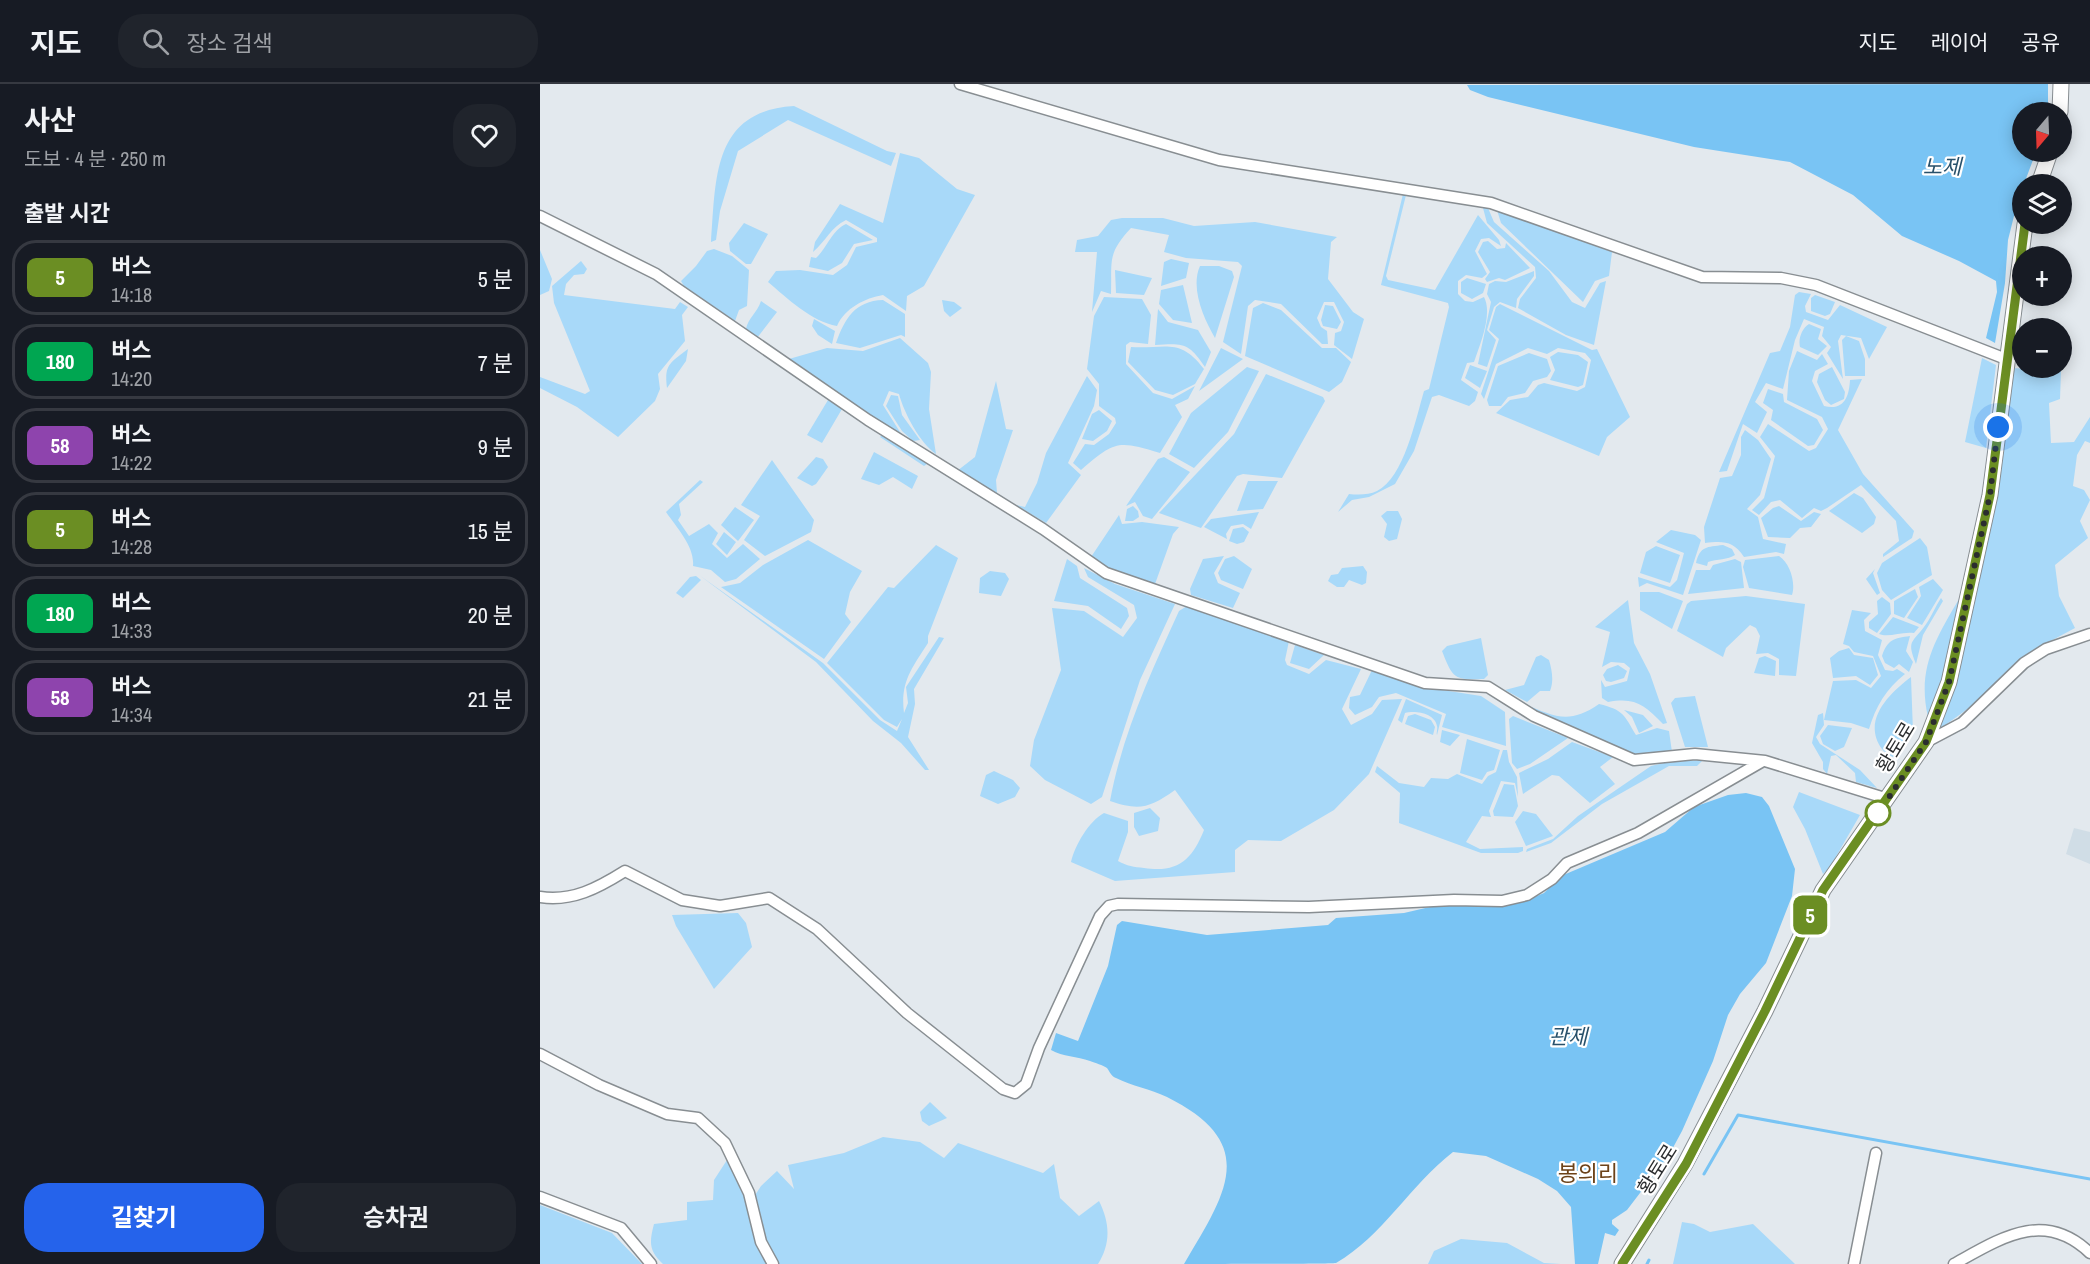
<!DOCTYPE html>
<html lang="ko">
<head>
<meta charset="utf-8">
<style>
	body { margin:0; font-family:"Archivo Narrow","Noto Sans KR",sans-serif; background:#20242c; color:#f1f3f6; height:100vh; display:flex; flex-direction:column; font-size:22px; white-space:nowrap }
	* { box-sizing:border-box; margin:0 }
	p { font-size:20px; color:#9ea1a6 }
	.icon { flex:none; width:33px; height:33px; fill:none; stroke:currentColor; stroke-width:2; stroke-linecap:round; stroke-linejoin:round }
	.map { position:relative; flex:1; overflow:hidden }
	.drawer { display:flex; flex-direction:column; background:#171b24; width:540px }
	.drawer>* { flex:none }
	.badge { padding:0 12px; border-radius:9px; font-size:21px; line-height:39px }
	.needle { width:39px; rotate:199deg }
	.fabs { position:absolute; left:1472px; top:18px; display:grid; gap:12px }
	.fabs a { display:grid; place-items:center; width:60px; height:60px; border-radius:50%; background:#171b24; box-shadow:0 3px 15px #0003; font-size:30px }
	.you { position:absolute; width:30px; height:30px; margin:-15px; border:4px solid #fff; border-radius:50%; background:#1a73e8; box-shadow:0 0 0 9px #1a73e833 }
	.map>.badge { position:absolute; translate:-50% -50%; box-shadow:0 0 0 3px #fff }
	h2 { padding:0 24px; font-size:22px; line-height:54px }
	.round { display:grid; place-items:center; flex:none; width:63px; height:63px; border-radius:24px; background:#20242c }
	.headline { display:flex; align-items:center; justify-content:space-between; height:102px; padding:0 24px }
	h1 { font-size:28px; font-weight:700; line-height:45px }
	.action { display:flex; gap:12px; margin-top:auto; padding:12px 24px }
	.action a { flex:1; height:69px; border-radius:24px; background:#2563eb; color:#fff; font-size:24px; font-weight:700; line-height:69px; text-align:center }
	.action a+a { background:#20242c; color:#f1f3f6 }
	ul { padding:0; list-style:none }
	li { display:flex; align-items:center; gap:18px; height:75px; margin:0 12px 9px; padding:0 12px; border:3px solid #363941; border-radius:24px }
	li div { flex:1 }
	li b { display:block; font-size:22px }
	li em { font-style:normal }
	li .badge { min-width:66px; font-weight:700; text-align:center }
	header { display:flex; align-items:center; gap:36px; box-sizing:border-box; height:84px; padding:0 30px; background:#171b24; border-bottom:2px solid #363941 }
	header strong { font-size:28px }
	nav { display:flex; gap:33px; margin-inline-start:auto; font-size:21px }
	.search { width:420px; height:54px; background:#20242c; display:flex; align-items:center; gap:15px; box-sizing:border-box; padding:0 21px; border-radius:24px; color:#9ea1a6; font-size:22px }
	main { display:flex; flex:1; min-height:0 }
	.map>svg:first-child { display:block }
	.built { fill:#d0dde6 }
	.green { fill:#a8d9f9 }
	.water { fill:#79c4f4 }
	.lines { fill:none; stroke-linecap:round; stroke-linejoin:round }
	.stream { stroke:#79c4f4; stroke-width:3 }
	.street-casing { stroke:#888e92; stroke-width:13 }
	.secondary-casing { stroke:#888e92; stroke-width:17 }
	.street { stroke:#fff; stroke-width:10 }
	.secondary { stroke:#fff; stroke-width:15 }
	.line-casing { stroke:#fff; stroke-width:14 }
	.line { stroke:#6b8e23; stroke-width:9 }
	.walk { stroke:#2b2d2f; stroke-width:6; stroke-dasharray:0 10.8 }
	.stop-dot { fill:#fff; stroke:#6b8e23; stroke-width:3 }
	.labels { text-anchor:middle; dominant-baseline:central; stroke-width:4.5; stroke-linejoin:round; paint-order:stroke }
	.street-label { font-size:20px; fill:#2b2d2f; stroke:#fff }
	.water-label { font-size:21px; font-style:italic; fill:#28516b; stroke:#fff }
	.quarter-label { font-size:22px; fill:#6c4219; stroke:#fff }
</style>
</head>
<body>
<header>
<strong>지도</strong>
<div class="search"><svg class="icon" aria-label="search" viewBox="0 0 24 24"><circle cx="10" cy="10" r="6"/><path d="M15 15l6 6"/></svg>장소 검색</div>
<nav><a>지도</a><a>레이어</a><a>공유</a></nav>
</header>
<main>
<section class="drawer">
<div class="headline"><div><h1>사산</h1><p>도보 · 4 분 · 250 m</p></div><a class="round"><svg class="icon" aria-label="heart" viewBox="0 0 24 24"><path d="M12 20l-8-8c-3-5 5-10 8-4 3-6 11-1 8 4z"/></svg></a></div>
<h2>출발 시간</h2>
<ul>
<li><span class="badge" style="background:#6b8e23;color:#fff">5</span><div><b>버스</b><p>14:18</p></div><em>5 분</em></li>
<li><span class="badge" style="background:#00a651;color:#fff">180</span><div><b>버스</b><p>14:20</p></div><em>7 분</em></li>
<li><span class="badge" style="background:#8e44ad;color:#fff">58</span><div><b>버스</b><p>14:22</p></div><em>9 분</em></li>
<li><span class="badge" style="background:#6b8e23;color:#fff">5</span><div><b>버스</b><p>14:28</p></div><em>15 분</em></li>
<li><span class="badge" style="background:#00a651;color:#fff">180</span><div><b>버스</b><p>14:33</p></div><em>20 분</em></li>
<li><span class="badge" style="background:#8e44ad;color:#fff">58</span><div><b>버스</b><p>14:34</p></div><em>21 분</em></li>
</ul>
<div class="action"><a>길찾기</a><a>승차권</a></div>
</section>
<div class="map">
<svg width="1550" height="1180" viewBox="0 0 1550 1180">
	<rect width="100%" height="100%" fill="#e3e9ee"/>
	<path class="built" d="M1534,744L1550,748V780L1526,770Z"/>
	<path class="green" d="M254,22L347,67L356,69L351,82L248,36L198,67L180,127L176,156L171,158C176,95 172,27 254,22Z
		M360,69L379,74L417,105L435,111L384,202L367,212L366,227L343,211C325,214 305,224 297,242C272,238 247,214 228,198L236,187L260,186L293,191L307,181L316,163L337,158V154L306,136C291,143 286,157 273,168L275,158L300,120L343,139Z
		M863,110L866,111L846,192L848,196L895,206L938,131L959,156L961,162L949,154L941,155L935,167L947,190L942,194L926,191L918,197V210L925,217L933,218L944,213C953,230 940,260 934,278L927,279L921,296L938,308L935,317L929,322L899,311L892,313L874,367L855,400L829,413L812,416L798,428L809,410C818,411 829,411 837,407C864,394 876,334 884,307L889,305L909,223L908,219L841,201Z
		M943,124H948L954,138L1009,187L1032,218L1045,224L1060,199L1066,197L1054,261L1026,251L978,224L980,215L996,194L995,183L947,139Z
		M957,126L1072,168L1069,192L1055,197L1043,218L961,139Z
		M582,134H623L654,142L715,138L797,153L791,158L788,195L813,228L824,235L812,275L794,261L795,249L801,247L804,238L794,218H784L777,234L781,243L787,247L788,260H782L741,220L715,216L708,222L701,270L683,258L702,182L698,178L646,174L624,168L629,151L591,144C567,170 572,176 571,210L561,207L552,228L557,168H535L537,156L558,152L571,136Z
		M204,139L228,150L211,180H206L190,167L189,159Z
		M306,140L333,156L314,160L302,179L288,187L269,183L271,173L276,174C288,163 291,147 306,140Z
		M948,157L957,165L965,164L966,159L990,184L965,196L959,194L947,198L945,195L950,188L938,168L943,158Z
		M174,165L192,172L209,186L207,222L199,226L195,237L144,202L141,197L156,182L167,167Z
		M0,166L12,195L9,207L0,211Z
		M631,175L649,179L646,194L621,202L624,178Z
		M41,177L47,185L44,190L34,191L26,200L24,211L135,225L140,218L148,223L142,231L145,257L118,290L120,305L115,317L78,353L37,323L0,304V293L45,310L50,307L14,219L12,202Z
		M660,182H679L692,187L694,193L675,254C664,235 650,204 660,182Z
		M575,186L612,194L604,211L576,209Z
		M994,187V192L977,215L976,224L960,218L954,223L947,246L956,256L947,283L938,280L951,218L947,210L949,200L955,197L966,198Z
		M927,194L946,200L943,209L932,215L921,209V198Z
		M643,201L652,239L633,236L619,220L621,206Z
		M1259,208L1271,210L1265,222L1266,228L1288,236L1300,221L1347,243L1329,275L1321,254L1301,251L1298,257L1303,295L1287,269L1291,263L1282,252L1284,243L1264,235L1255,256L1243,305L1226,299L1215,318L1227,328L1217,349L1203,340L1187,387L1179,388L1230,269L1240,267L1250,243L1255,211Z
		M1275,211L1295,218L1290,230L1285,232L1271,227V214Z
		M564,213L602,215L611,231L608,260L590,258L586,261V280L613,309L632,315L655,302L648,315L635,321L642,333L620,369C577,356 575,357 541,386L533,379L545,360L554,361L569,350L576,339L575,334L559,322V300L547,285L554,232Z
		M343,216L365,230V253L361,251L320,264L296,259C305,234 315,217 343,216Z
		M402,216L414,218L422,224L410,233L404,227Z
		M221,217L237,228L217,254L206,245C208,234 217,229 221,217Z
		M723,219L741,226L782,264H796L811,278L802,298L789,308L705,272L713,224Z
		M960,220L1052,266L1057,265L1090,333L1067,353L1059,372L956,329L970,316L988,313L998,301L1004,299L1037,307L1045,303L1051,276L1045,269L1018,264L1007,270L988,264L956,280L944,315L941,310L959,255L949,246L956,223Z
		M785,221L793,222L801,238L797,245L783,242L781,236Z
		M618,225L628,238L658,246L671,268L665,283C649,259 644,259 615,261Z
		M274,235L295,247L292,260L278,251L272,242Z
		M1269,240L1281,245L1278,255L1287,262L1278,271L1260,263C1258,255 1262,244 1269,240Z
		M1306,252L1319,257L1325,275V292H1305L1302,256Z
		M360,254L388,279L391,288L389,325L396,370C380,359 364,329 359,310L349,307L343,321L360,348L374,362L249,275L287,264L323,267Z
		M591,263C626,265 640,253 664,285L655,300L633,311L615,306L588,278Z
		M681,264L703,275L659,307Z
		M148,265L146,277L127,304C124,280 130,279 148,265Z
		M1257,267L1277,276L1282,270L1288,280L1275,287L1272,297L1284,322C1304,327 1309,313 1310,296L1322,295L1298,346L1323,390L1374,447L1372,454L1343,473V470L1359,457L1356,437L1321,401L1287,424L1281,427L1274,424L1262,434L1240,416L1231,418L1219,431L1212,426L1224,414L1235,372L1220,353L1228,340L1269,367L1276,364L1288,345L1282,333L1247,316L1249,287Z
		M1018,268L1038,271L1048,278L1043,301L1038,303L1010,296L1015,286L1010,273Z
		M989,269L1007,275L1011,287L1007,293L993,297L985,309L968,313L961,322H949L947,316L958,282Z
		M1442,274L1456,281L1446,364L1425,358Z
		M930,281L947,287L940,304L925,294Z
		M707,283L719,287L688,348L654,384L629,370L651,329Z
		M1292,283L1305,308L1304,315L1291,321L1285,316L1277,298L1279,290Z
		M1472,284L1521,287L1520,315L1509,319L1511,359L1534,358L1550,333V359L1545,357L1537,371L1533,402L1544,406L1550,416L1540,437L1548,454L1515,481L1519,512L1535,544L1492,567L1436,619L1394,649Z
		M726,290L783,313L785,317L742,394L703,390L697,392L661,444L619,429L694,350Z
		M547,292L557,306L554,322L528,379L541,391L506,439L476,421L485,423L497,399L506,369Z
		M456,297L466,345L473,346L456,396L457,409L470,418L417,387L435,373Z
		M1228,305L1243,310L1244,318L1277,335L1283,346L1274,361L1268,362L1231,336L1233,326L1223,319Z
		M351,311L358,312L362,331L380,356L373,357L362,347L346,322Z
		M288,316L302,325L282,359L267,351Z
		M559,326L572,337L567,347L553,357L542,355L552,330Z
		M1205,346L1218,356L1231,375L1220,411L1207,425L1218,433L1223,455L1246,460L1244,470L1236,468L1204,473C1193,457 1184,457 1165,459L1164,443L1180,394L1192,392L1201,371V353Z
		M343,350L387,380L384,382L340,353Z
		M334,368L378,392L372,405L353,393L339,401L321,395Z
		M276,373L283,375L288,383L276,400L272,402L257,394Z
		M624,373L650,388L612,435L603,432L595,418L586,422L618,375Z
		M232,376L274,436L271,448L225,472L204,456L220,432L201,421Z
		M160,396L163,398L139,420L141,431L138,436L149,452L169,440L178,449L172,460L187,474L203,460L220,475L196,495L185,498L171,486L153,482C155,463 137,444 126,428Z
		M708,397H738L723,425L697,427Z
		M1314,409L1323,414L1336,433L1334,440L1322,449L1289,427Z
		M593,422L598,427L599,433L593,437H585L587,425Z
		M1239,422L1261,437L1274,428L1281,430L1271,443L1260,444L1250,454L1228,453L1221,434L1233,424Z
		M195,423L214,436L198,457L181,441Z
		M847,427H858L862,435L857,455L849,457L844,453L847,440L841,432Z
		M719,428L711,445L703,440L691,442L686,450L687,455L664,443L671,435Z
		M579,431L582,440L602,438L639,443L633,450L615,500L567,485L551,473Z
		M703,443L709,448L704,458L697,460L689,457L693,445Z
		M1131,446L1155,451L1161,456L1143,511L1107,499L1099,503L1098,493L1130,503L1137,496L1144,469L1116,458Z
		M184,448L196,458L187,471L176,460Z
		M1380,454L1387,463L1392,491L1351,516L1342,506L1337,489L1342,479Z
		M268,456L322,487L310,508L305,530L311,538L284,575L181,503L200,499L223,481Z
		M396,461L418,474L388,552V559C372,584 360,598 364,629L368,619L366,603L399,553L404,554L374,605L375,620L368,653L389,686H385L361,659L333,637L276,578L159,491L283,579L340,636L357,647L362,635L357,643L344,636L287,579L348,503L354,504Z
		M1183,461L1192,465L1195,471C1188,476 1177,475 1168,478L1167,482L1156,479C1160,462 1167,463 1183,461Z
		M1116,462L1140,471L1130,499L1100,489L1106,468Z
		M684,472L674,489L678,499L700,509L693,524L651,511L650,505L663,475Z
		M694,472L712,485L703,505L681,496L678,489L685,475Z
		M1239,472C1250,479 1256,499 1252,511L1209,504L1203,483L1205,476Z
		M527,475L537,482L540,494L587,524L589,532L581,545L548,522L514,517Z
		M1195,475L1201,478L1204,504L1148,510L1156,486H1170L1173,481Z
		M823,482L827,488L826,499L822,501L809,496L804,503H797L788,497L791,491L798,490L802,484Z
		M544,484L575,500L635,520L600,596L562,713L551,720L505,696L490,682L494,656L521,586L512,524L544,527L583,553L597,534L594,521L548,493Z
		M1335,485L1333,489L1340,509L1337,511L1326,495Z
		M450,487L465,489L469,495L461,512L439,509L440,494Z
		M156,492L161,496L143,514L136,509L150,493Z
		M1393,495L1403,506L1382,541L1367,534L1381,512L1379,503Z
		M1375,505L1378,513L1364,534L1354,530V517Z
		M1100,508H1119L1143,517L1132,545L1100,526Z
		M1206,512L1265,520L1256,592L1239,591V575L1228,569L1216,570L1220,552L1216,544L1210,541L1186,564L1183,573L1137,547L1147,520L1151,517Z
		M1342,513L1350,519L1351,530L1337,549L1329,544V538L1338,530L1337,517Z
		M1401,514L1403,517L1383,551L1376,580C1367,557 1371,560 1384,543C1391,534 1395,523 1401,514Z
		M1419,515L1404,591L1388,633C1377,585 1395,556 1419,515Z
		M1088,516L1094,559L1110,590L1127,639L1123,640C1104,621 1096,613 1068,618L1062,614L1061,596L1065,603L1087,597L1090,584L1084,579L1071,578L1062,583L1070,548L1055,543Z
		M647,522L749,557L745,576L747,581L769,590L786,576L821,585L802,625L811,641L832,630L842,616L862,615L829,690L794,726L741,757L708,756L695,766V788L575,797L531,778C535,761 549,737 564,729L588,737V748L578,777C587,782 594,783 604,784C638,789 652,776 664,746L635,706C610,724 599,727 570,717C582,651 611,588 639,527Z
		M1312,526L1331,529L1324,536L1325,547L1342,556L1338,571L1345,586L1353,587L1357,585L1365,590C1346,605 1336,622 1329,645L1311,639L1284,636L1293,597L1316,596L1331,604L1341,592L1333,572L1314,568L1309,562L1303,560Z
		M1353,533L1379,543L1374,549C1362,547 1349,554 1339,550Z
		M1370,552L1366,567L1373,578L1369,588L1359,580L1354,584L1345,579L1342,572C1347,556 1354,554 1370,552Z
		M941,554L948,591L944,595C914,596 913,595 902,567L907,562Z
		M755,561L784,571L769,585L750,579Z
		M1309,564L1314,571L1333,574L1338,591L1330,601L1316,592L1293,594L1290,574L1299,567Z
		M1001,571L1009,576C1012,586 1014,597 1010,607H1000L987,618L965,606L984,601L996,573Z
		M1225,572L1236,577L1235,592L1214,589L1219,574Z
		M1078,581L1087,587L1084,594L1071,598L1066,597L1063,591L1067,585Z
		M832,586L883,603L941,612L965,628L966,662L902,643L906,630L856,609L839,613L832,623L815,631L809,624L810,613L820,611Z
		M1371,593L1373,648L1358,676C1353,673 1345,669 1342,665C1321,636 1350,609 1371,593Z
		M1155,612L1168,663H1145L1131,619L1135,614Z
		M866,615L902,631L897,651C896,648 898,645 897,642C895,629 875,626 865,629L862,639L858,636Z
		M979,618C1012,630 1026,643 1059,620C1084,626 1084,631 1096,651L1117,644L1129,647L1132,668L1093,671L997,630Z
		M1084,626L1103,631L1113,642L1099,649L1092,633Z
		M1283,629L1284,641L1276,653L1280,660L1320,686L1337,704L1316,698L1315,689L1296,671L1291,672L1287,690L1283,685V678L1272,659L1278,631Z
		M875,630L891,636L895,643L893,651L865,640L868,632Z
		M973,632L1028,654L990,680L977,685L972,679L969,635Z
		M1288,641L1312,644L1304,663L1295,667L1283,660L1280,652Z
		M902,646L920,651L910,662L900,658Z
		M927,655L960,666L954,686L947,688L942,696L920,689Z
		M1032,658L1073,673L1060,683L1075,700L1050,719L1019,692L1012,691L983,710L979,689L1008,675Z
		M963,666H967L969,678L977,693L978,713L975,699L961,697L949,727L951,733L942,732L926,758L940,765L983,763V767L978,769H941L859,739L860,709L835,688L837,682L859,699L884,703L891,694L908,695L917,690L942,700L948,692L956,688Z
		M1163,676L1157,682H1129L1062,720L1011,759L986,768L987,765L1013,755L1038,732L1111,682L1128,678Z
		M454,687L473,696L480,704L475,713L458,720L440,712L446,691Z
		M964,700L974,701L978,722L973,733L954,732L953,727Z
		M1259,708L1320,731L1290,783L1283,790L1265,745L1253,723Z
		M610,724L620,734L618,747L599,752L594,743V729Z
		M983,727L996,730L1013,752L986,762L975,738Z
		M198,829L206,839L212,863L174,905L136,842L132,831Z
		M390,1018L407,1034L389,1042L382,1037L380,1028Z
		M343,1053L380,1058L404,1074L418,1059L503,1089L514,1080L520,1114L539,1132L559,1117C570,1139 571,1159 558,1180H123C109,1167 109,1159 114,1140L147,1136V1118L173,1116L174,1096L187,1076L208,1122L221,1102L237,1087L254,1105L248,1081L304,1069Z
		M0,1121L72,1149L102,1180H0Z
		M1142,1138L1154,1140L1170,1148L1213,1140L1255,1180H1133Z
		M921,1155L967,1159L1004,1179L1021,1180H888L894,1167Z"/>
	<path class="water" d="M1508,0V28H1482V68H1496L1484,100H1482L1468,156L1465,199L1455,259L1446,254L1457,208L1456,197L1419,177L1362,152L1313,111L1250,78L1154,63L948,13L930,6L927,1Z
		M1206,709L1222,713L1229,722L1255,785L1252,812L1226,879L1200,910L1188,931L1173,977L1142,1047L1129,1071L1087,1126L1072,1136V1140L1079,1146L1075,1152L1065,1149L1058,1180H1035L1031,1123L1017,1107L998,1095L946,1072L913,1068C870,1101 843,1152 796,1179C786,1180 665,1180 644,1180C686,1109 721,1060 627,1013C610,1005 592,1002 576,994C571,992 570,988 567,984C563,981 555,979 550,977C537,972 523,973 511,966L516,949L538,957L568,882L577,841L582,837L667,851L788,841L796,834L864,829L894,822H951L992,814L1004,809L1021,792L1125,748L1154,723L1188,711Z"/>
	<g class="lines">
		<path class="stream" d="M1164,1090L1198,1031L1550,1095
			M1107,1180L1109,1176"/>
		<g class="street-casing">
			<path id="street" d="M420,0L679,76L951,119L1162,193L1241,194L1276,201L1466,275
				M0,132L116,190L328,336L503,445L566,489L885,599L948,603L994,632L1094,676L1155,670L1225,677L1348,715
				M1386,658L1422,639L1484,579L1506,565L1550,550
				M0,813C32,818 58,804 85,787L142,816L180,822L229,814L277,845L367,929L463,1005L475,1009L486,1000L499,964L560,832L569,822L578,820L769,823L914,816L962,817L987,811L1012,795L1027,779L1098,749L1223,677
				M0,970L59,1001L127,1030L158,1034L185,1059L209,1109L221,1158L233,1180
				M0,1113L81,1144L111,1180
				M1314,1180L1336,1069
				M1414,1180C1461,1154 1504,1125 1550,1169"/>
		</g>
		<g class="secondary-casing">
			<path id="secondary" d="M1520,28L1521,0
				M1499,100L1510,68
				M1082,1180L1145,1080L1225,927L1283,806L1386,658L1409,598L1450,411L1485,140"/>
		</g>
		<use href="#street" class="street"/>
		<use href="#secondary" class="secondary"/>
	</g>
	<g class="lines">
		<g class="line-casing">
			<path id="line" d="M1082,1180L1146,1080L1225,927L1283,806L1386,658L1409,598L1450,411L1485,140"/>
		</g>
		<use href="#line" class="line"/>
		<path class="walk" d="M1338,729L1335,734L1386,658L1409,598L1450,411L1458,343"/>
	</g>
	<circle class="stop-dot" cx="1338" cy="729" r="12"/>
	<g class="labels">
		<g class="street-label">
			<text transform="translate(1355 663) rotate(-59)">황토로</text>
			<text transform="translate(1117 1085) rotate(-58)">황토로</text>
		</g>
		<g class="water-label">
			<text x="1402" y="82">노제</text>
			<text x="1028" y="952">관제</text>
		</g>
		<g class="quarter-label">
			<text x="1048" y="1089">봉의리</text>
		</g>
	</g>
</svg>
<div class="fabs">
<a><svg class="needle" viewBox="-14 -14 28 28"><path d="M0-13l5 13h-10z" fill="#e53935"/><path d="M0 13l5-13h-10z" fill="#9ea1a6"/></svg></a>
<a><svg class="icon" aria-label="layers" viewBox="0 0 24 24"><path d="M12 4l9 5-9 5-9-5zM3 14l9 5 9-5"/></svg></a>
<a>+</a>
<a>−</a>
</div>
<div class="you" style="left:1458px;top:343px"></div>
<b class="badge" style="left:1270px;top:831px;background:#6b8e23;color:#fff">5</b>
</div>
</main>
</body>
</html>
